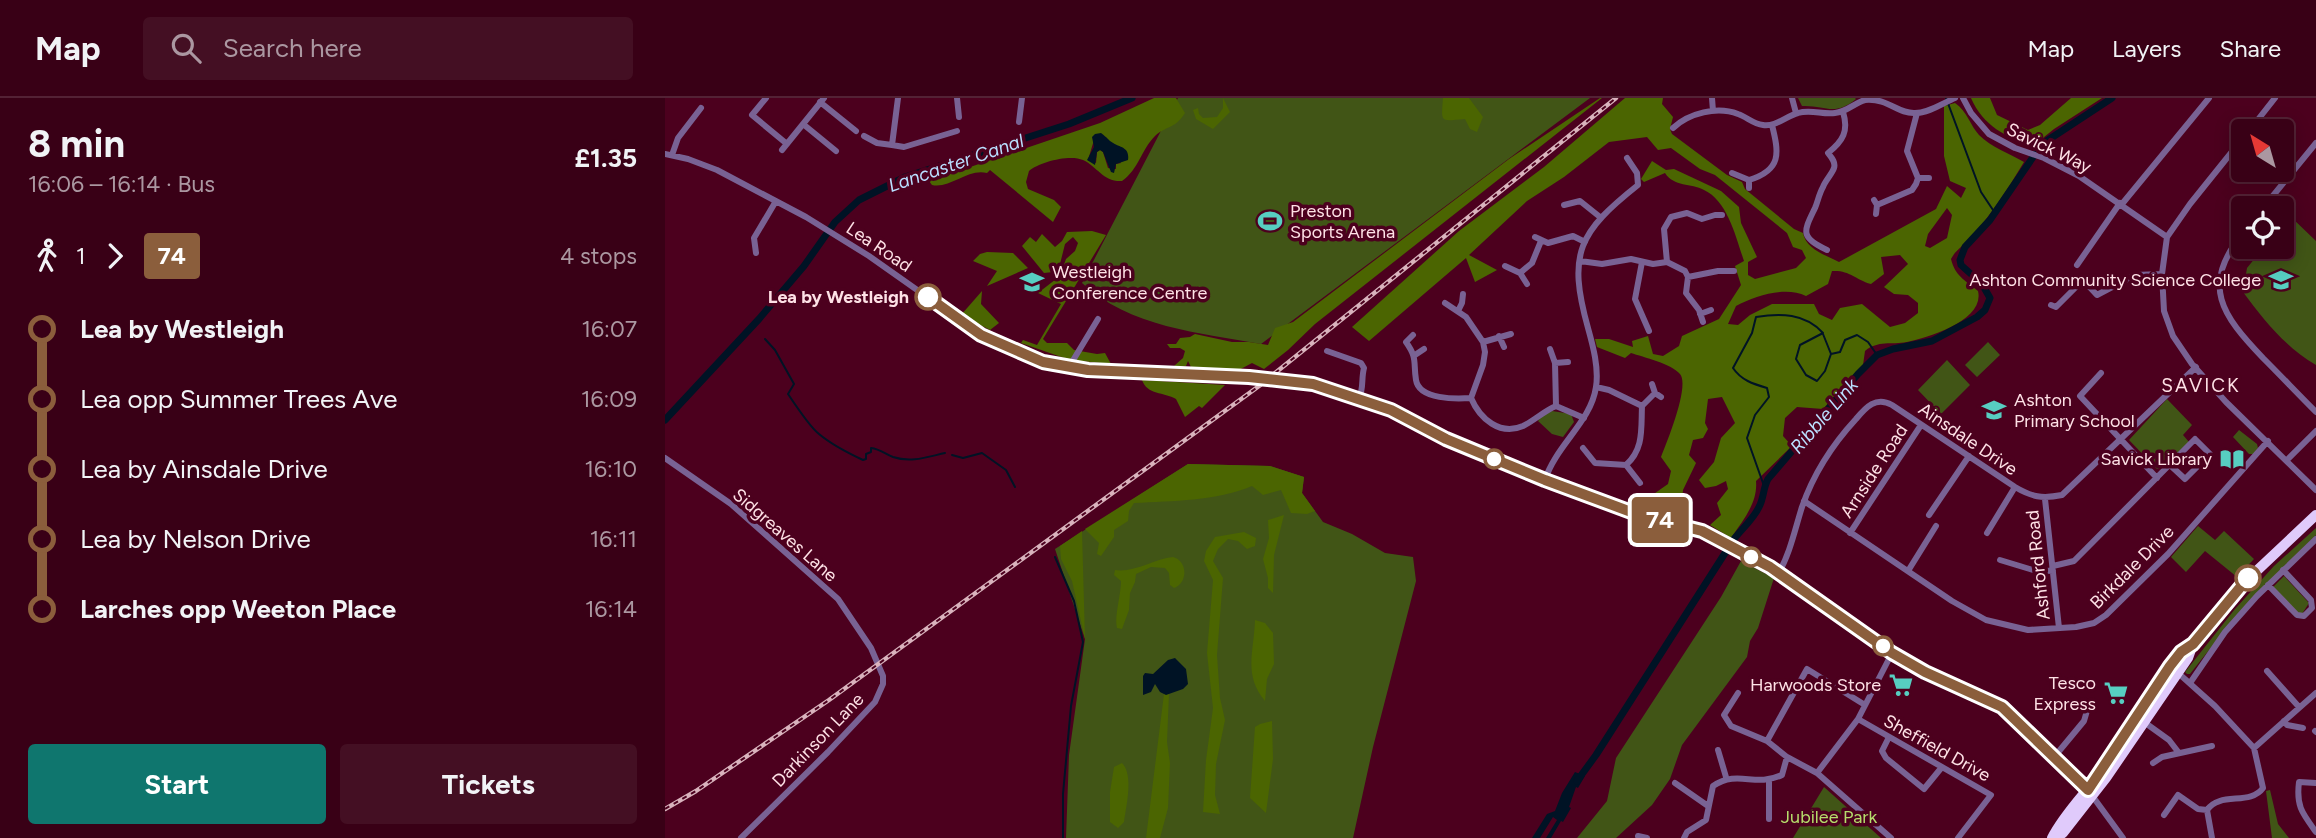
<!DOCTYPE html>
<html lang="en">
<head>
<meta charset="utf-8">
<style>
	body { margin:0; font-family:Figtree,sans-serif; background:#440f23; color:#f1f3f6; height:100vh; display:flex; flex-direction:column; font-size:26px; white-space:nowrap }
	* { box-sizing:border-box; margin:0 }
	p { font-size:23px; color:#ab97a1 }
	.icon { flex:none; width:38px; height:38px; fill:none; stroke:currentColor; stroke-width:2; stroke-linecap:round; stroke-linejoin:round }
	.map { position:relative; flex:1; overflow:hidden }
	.details { display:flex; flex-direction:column; background:#390016; width:665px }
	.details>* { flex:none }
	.badge { padding:0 14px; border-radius:5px; font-size:24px; line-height:46px }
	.needle { width:46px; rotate:323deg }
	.tools { position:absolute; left:1566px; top:21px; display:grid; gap:14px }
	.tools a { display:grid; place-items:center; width:63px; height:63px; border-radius:7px; background:#390016; box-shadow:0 4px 18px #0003,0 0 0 2px #532235; font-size:35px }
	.map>.badge { position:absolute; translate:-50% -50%; box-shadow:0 0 0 4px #fff }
	.legs { display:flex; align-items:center; gap:10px; height:77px; padding:0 28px; font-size:23px }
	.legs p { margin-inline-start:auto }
	.summary { display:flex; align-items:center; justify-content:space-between; height:119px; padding:0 28px }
	h1 { font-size:38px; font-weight:700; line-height:52px }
	.button { display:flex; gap:14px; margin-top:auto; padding:14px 28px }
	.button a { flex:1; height:80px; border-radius:7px; background:#0f766e; color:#fff; font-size:28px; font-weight:700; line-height:80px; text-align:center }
	.button a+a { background:#440f23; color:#f1f3f6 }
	ul { padding:0 28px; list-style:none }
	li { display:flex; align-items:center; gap:24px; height:70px; font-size:26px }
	li i { display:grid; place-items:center; width:10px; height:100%; margin:0 9px; background:currentColor }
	li i::after { content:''; width:18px; height:18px; margin:-9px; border:5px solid; border-radius:50%; background:#390016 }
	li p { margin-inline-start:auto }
	li:first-child i { background:linear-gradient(#0000 50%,currentColor 0) }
	li:last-child i { background:linear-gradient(currentColor 50%,#0000 0) }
	header { display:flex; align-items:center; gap:42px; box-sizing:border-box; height:98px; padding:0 35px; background:#390016; border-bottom:2px solid #532235 }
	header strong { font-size:33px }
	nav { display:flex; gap:38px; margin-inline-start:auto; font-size:24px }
	.search { width:490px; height:63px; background:#440f23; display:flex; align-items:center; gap:18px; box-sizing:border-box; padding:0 24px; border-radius:7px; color:#ab97a1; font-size:26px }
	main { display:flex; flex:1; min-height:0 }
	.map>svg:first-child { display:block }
	.green { fill:#415516 }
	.forest { fill:#4b6501; fill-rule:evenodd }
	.water { fill:#001325 }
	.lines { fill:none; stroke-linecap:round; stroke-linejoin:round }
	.stream { stroke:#001325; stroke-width:2 }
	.canal { stroke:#001325; stroke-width:7 }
	.minor { stroke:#796294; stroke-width:6 }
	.highway { stroke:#e0cafb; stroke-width:10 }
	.rail-casing { stroke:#d9b3bd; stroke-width:4.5 }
	.rail { stroke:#4c001e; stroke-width:2; stroke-dasharray:5; stroke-linecap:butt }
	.line-1-casing { stroke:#fff; stroke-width:16 }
	.line-1 { stroke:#8b5e3c; stroke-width:10 }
	.stop-1-dot { fill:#fff; stroke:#8b5e3c; stroke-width:3.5 }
	.labels { text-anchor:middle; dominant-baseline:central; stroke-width:7; stroke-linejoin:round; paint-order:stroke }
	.street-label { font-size:18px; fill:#fee1e6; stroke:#4c001e }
	.poi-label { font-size:18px; fill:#fee1e6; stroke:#4c001e; text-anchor:end }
	.stop-label { font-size:18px; font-weight:bold; fill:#fee1e6; stroke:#4c001e; text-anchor:end }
	.park-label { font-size:18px; fill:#b6dd6c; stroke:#4c001e }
	.water-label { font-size:19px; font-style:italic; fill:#badfff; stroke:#4c001e }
	.neighbourhood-label { font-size:19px; letter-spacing:2px; fill:#fee1e6; stroke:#4c001e }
</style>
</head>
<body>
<header>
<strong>Map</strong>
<div class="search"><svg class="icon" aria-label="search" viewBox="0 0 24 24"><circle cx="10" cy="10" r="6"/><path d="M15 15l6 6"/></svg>Search here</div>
<nav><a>Map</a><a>Layers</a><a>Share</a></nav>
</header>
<main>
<section class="details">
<div class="summary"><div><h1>8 min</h1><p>16:06 – 16:14 · Bus</p></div><b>£1.35</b></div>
<div class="legs"><svg class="icon" aria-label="walk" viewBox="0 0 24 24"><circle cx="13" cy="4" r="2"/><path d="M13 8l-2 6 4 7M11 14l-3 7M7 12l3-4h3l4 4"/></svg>1<svg class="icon" aria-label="forward" viewBox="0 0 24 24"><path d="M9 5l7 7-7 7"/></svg><b class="badge" style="background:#8b5e3c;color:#fff">74</b><p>4 stops</p></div>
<ul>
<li><i style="color:#8b5e3c"></i><b>Lea by Westleigh</b><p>16:07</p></li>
<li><i style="color:#8b5e3c"></i><span>Lea opp Summer Trees Ave</span><p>16:09</p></li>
<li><i style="color:#8b5e3c"></i><span>Lea by Ainsdale Drive</span><p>16:10</p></li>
<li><i style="color:#8b5e3c"></i><span>Lea by Nelson Drive</span><p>16:11</p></li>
<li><i style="color:#8b5e3c"></i><b>Larches opp Weeton Place</b><p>16:14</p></li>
</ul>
<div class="button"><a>Start</a><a>Tickets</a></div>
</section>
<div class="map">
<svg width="1651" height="740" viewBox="0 0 1651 740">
	<rect width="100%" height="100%" fill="#4c001e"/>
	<path class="green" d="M513,0H925L596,246C535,235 464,229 417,185Z
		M1133,0H1190L1191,1C1169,19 1161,7 1137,8Z
		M1625,118L1651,143V267C1620,249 1599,222 1578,194L1582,170L1599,149H1617V128Z
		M1323,244L1335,257L1312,279L1300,267Z
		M1282,262L1305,287L1276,316L1253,292Z
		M1502,301L1527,327L1518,337L1524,344L1498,369L1492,371L1464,342Z
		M887,313L906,316L909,324L898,339L887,336L873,323L877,318Z
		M1574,332L1592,346L1593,350L1588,356H1584L1568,339Z
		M523,366L605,368L639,379L637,395L658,424L687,436L720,455L748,459L751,483L708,649L688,740H401L404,657L420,541L390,451Z
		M1533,428L1550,442L1559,433L1589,461L1572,479L1540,453L1521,474L1506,459Z
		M1651,430V437C1605,481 1564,526 1525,576H1522L1520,574L1570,511L1609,468Z
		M1076,463L1109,480L1093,530L1085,543L1082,559L1017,647L1005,681L987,707L951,740H912L942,703L951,660L1056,499Z
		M1619,478L1644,505L1637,516H1634L1608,489Z
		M1159,689L1216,740H1128Z
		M1605,692L1613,726L1624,740H1607L1601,693Z"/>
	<path class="forest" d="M489,0H511L520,15C509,32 502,27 490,38C476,52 474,71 457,83C438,84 433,69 418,62C405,56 374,64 364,73L361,84L363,91L389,102L396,109L388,124L325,72L322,75C303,70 285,91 267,87L264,83L435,25ZM441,39L456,65L451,66V71L443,70L438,54L435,52L432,54L431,65L423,62L429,42Z
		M558,0L565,14L548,31L531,21L528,12L533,10L534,16L538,20L552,19L558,10Z
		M778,0H804L818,19L812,34L805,31L800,21C775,23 776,26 778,0Z
		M935,0H937L650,226L623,252L599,271L587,265L572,273L526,269L523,263L521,268H509L518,260L520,253L515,250H505L502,246H511L515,240L525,239L530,236L567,244H584L603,247L610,230L628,224L844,61Z
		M960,0H998L997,6L1008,19L1005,31L1007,36L1062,77L1077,84L1080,91L1129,131L1138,135C1141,151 1160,157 1174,164L1271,111L1282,88L1296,100L1301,90L1285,83L1279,58V8L1290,5C1302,13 1305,27 1314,37C1326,49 1345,56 1359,64C1344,89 1328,114 1308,137C1301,146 1291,151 1286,161C1290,178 1300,182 1313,193C1320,222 1265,239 1242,244C1226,247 1213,242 1200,253L1198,267L1158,311L1132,309L1120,320L1118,338L1127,348L1091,383C1093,405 1078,422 1066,440L1045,427L1056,417L1052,405L1063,391L1061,383L1051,388L1040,390L1034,382L1049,364L1056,340L1070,325L1057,299L1043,301L1040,325L1043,331L1038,340L1028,342L1024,357L1031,365L1018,392L1015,419L977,412L983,400L1003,386L1006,373L996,359C1002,344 1025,288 1015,276C1007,266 978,259 966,255L960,260L932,249L930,241H944L968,249L967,243L983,238L988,256L998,258L1014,248L1017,238L1054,221L1076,187L1070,168L1079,163C1071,140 1063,103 1039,92C1026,85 1009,89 1000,75L979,84L976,81L987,63L1001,72L1009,71L1056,93L1074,109L1076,125L1092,159L1083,164V177L1090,181L1131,170L1141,160L1137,152L1128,149L1122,135L1050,77L1035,71L1006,50L993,52L982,39L944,44L899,79L862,103L804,157L832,172L810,184L801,160L704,243L687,229L794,133L879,69ZM1282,110L1287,117L1282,140L1265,150L1260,148L1263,136ZM1235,157L1243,166L1219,189L1229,196L1243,197L1253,205V215L1240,225L1225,229L1197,206L1175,210L1167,222L1154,216L1149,206H1107L1085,217L1073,227L1063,226L1071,208C1091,198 1120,188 1141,198L1163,186L1167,173C1185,172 1189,181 1206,186L1219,176L1216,159Z
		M1306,0H1325L1332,17L1363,32L1375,27L1406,0H1437L1389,31L1368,48C1341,39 1318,28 1306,0Z
		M427,133L441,137L378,241L382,245H402L409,252L432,256L440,255L446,266L405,262L356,245L358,242L372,247L396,206L373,195L395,178L401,161L410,153L413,145L408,139L400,146L394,170L388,174L379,175L357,148L365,139L371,144L377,136L390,149L397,143L402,134Z
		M322,154L348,155L363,170L322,188L332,173L308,163L315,156Z
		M317,193L316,206L334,225L325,232L296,217Z
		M477,282L560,287L537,310L534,308L520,319L511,301C499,294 482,297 477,282Z
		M523,366L605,368L639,379L637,395L650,413L642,416L626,415L616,392L598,397L587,388C551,403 508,403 469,405L464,413L463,423L449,432V439L436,458L432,456L434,445L420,431Z
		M619,417L609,457L608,495L603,490V480L598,461L604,440L603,422Z
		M417,433L420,541L407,483L396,461L395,448Z
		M579,434L591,440L590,448L582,451L573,443L563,441L553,451L548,463L558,480L552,557L555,600L560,622L551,666L550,697L555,716L538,714L541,662L548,610L542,555L548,482L539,463L541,453L550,439Z
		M508,459C523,463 523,485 509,490L505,487L504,475L500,470L486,469L471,476L470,484L465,495L464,512L457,531L452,530C449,519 456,497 456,483L449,477L450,472C469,475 489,461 508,459Z
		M590,522L600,525L608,535L609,566L602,581L600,603C578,577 589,554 590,522Z
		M499,596H504L502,644L505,665L503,710L495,740H481Z
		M607,623L608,661L601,715L585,700L590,629L595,626Z
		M457,665C469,677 461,708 459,724L453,730L445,724V694L449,669Z"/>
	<path class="water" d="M436,35C439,37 442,40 445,43C454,50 465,48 463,62L451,66L449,75L446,74L438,54L435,52L432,54L430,67L422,62L429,49L427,39L430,36Z
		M510,560L521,571L523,586L518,591L501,597L495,594L490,586L486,594L478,597V578L480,575L488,576L503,562Z
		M910,674L920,678L913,690L911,689L904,709L906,710L898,724L896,723L886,740H881L892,722L888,719L875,740H867L882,716L890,713L897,695Z"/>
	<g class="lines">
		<path class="stream" d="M1281,0L1316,94L1330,115
			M1158,236L1166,256L1175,254L1180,242L1192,237L1203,244L1212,257
			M100,241L110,252L129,286L123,296C129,305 146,330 154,336C167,347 183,355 198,362L201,361V356L206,354V350C215,351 220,356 228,359C246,365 262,359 280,355
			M287,357L298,360L317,355L341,372L350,389
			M1099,388L1082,340L1090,317L1104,299L1102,290C1088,286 1076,282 1068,270L1087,235L1091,219C1115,215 1140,215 1158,235L1135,247L1131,261L1141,277L1152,283L1160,273L1166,256
			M390,459L409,503L418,544L406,608L398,696V740"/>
		<path class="canal" d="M0,322L94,221L139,168L170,124L194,102L240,79L404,26L467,0
			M912,683L931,657L1069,441C1077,431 1089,420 1094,409C1099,400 1098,390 1103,381L1193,276L1212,257L1228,251L1267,243L1312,219L1320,212L1325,200L1317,186L1296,167L1295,162L1300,149L1325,122L1377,46L1447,0"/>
		<path class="minor" d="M101,0L87,17L122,46
			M233,0L227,47L239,49L292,33
			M292,0L294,19
			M1047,0L1048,13
			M1127,0L1131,15
			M1298,0L1306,15L1324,36L1350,50L1379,60L1414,78L1502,139
			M155,4L191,33
			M354,24L357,0
			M138,26L171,53
			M1008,30C1024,15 1052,8 1073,16C1082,19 1088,26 1098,27C1111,29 1121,18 1133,15C1146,11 1158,17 1170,15C1182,14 1189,5 1200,2C1224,0 1232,16 1250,15C1264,15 1278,5 1290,0
			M1584,33L1610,0
			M199,38L212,45L227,47
			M1578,40L1525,106L1502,139L1497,176L1499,213L1508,238L1527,266L1561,304L1651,392
			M117,52L159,0
			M0,56L23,61L52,72L141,119L204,158L316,237L378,264L423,272L585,279L648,286L726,312L781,340L880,382L977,418L1025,429L1047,438L1105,469L1227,555L1260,574L1337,609L1423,692L1458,740
			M7,57L13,40L36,10
			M1604,72L1619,84
			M1067,75L1084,82
			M1253,80H1264
			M1084,90V82C1117,72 1114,55 1107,27
			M1209,102L1212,107L1211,116
			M1457,106L1544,0
			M899,107L915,103L935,119
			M1212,107L1247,92L1251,86L1253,80L1242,53L1252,15
			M1598,110L1651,45
			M1578,135C1535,188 1557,217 1598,260C1616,278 1633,296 1651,314
			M870,139L883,145L908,138L920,144
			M1162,152C1134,139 1139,133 1150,110C1153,103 1154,96 1158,89C1160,83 1167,76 1169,70C1171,64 1166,59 1163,55C1178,43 1184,33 1178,14
			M91,155L89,140L111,103
			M915,163L937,166L966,161L988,166L1002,164L1020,173L1023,179L1053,173H1069
			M977,164L970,201L984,233
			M1002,164L999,131L1006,119L1022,115L1037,121L1050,117H1057
			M1412,167L1455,105
			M840,168L855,175L867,165L876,143
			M855,175L862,186
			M1023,179L1021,195L1034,212L1038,224
			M780,205L801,219L818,244L820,254L818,267L806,300C815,321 835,338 858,328C870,322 879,313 891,308L919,320
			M1386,207L1391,209L1418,182L1432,197L1470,177L1497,176
			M793,213L797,205L798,196
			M1035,216L1046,212
			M748,237L741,244C753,261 748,264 751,282C754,302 792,301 806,300
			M834,238L839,249
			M818,244L846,236
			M885,251L890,265L891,308
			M662,253L696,265L699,270C696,281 699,290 694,300
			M750,257L759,251
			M890,265L903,264
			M404,269L433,221
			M1436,275L1415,298L1492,380
			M987,286L990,295L996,299
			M977,308L990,295
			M918,350L930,365L961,367C979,351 976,331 977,308L944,292L931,289
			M0,360L66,406L173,501L206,550L218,578V586L210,604L163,654L76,740
			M1622,362L1651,333
			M961,367L975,385
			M880,382C891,347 926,324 931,289C934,270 928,248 923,230C902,155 914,134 973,87L972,75L962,60
			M1380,401L1394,530
			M1139,403L1287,503L1321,522L1363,532L1411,529L1429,525L1441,517L1503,456L1603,343
			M1264,417L1304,358
			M1185,435L1256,327
			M1322,435L1350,389
			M1335,462L1368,472L1388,473
			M1388,468L1409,463L1530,341L1545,356L1520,381L1505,367
			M1243,473L1271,428
			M1113,476C1125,456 1130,431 1137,409C1148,377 1168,346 1191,321C1201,309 1211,298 1227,307L1350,389C1367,399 1377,401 1397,397L1531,269
			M1603,487L1632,517L1639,518L1647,510L1646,502L1618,472
			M1602,573L1634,609
			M1525,585L1560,534L1592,498L1651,441
			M1073,595L1059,617L1066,628L1102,643L1122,659L1152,675L1226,740
			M1193,621L1326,697L1293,740
			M1619,623L1622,627L1638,630
			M1479,624L1504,642L1514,655
			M1650,633L1651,634
			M1224,639L1217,653L1221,660L1259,691L1277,669
			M1102,643L1142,571L1200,607
			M1589,650L1651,595
			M1053,652L1061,679
			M1390,658L1419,623L1424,606
			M1488,665L1497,659L1547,648
			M1152,675L1193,621L1227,555
			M1010,685L1043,708
			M1651,685L1634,684C1631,708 1637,715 1651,734
			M1542,712L1547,740
			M1499,717L1513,697L1533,711L1542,712C1555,693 1585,708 1598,690L1589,650L1550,608L1512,574
			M1104,721V683
			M973,738L982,740
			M1019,740L1022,734L1041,722L1048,688C1074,671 1089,690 1117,677L1122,659"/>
		<path class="highway" d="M1387,740C1399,716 1420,696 1436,674C1461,637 1492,570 1528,546L1583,481L1651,417
			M1391,740L1398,735L1441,680L1523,560L1528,546"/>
		<g class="rail-casing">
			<path id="rail" d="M0,711L31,693L164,602L594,288L951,0"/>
		</g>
		<use href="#rail" class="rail"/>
	</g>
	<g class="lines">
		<g class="line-1-casing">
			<path id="line-1" d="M263,199L316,237L378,264L423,272L584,279L648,286L726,312L781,341L880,382L977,418L1037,433L1105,469L1227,555L1260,574L1337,609L1423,692L1505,568L1516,554L1528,546L1583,480"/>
		</g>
		<use href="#line-1" class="line-1"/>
	</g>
	<defs>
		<g id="stadium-bare" transform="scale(1.89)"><path d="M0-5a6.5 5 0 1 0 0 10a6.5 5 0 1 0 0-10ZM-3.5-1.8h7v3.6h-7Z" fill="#57cec1" stroke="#4c001e" stroke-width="2.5" paint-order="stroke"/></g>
		<g id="school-bare" transform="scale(1.89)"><path d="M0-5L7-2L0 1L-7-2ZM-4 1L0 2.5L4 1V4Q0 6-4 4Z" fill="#57cec1" stroke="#4c001e" stroke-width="2.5" paint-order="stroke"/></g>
		<g id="university-bare" transform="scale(1.89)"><path d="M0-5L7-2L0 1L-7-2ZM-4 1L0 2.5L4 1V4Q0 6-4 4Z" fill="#57cec1" stroke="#4c001e" stroke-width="2.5" paint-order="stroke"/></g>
		<g id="library-bare" transform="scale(1.89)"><path d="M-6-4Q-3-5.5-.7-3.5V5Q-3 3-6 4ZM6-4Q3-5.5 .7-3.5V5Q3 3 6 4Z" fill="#57cec1" stroke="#4c001e" stroke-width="2.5" paint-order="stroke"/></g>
		<g id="supermarket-bare" transform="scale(1.89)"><path d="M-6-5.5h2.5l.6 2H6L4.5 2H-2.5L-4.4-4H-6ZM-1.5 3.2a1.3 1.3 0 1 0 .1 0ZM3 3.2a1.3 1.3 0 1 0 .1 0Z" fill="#57cec1" stroke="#4c001e" stroke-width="2.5" paint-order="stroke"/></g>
	</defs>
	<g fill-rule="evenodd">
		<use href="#stadium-bare" x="605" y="123"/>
		<use href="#school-bare" x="1616" y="182"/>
		<use href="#university-bare" x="367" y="184"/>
		<use href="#school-bare" x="1329" y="312"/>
		<use href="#library-bare" x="1567" y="361"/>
		<use href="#supermarket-bare" x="1236" y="587"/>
		<use href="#supermarket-bare" x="1451" y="595"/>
	</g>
	<g class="stop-1-dot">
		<circle cx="263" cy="199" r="12"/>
		<circle cx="829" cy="361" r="9"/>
		<circle cx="1086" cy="459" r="9"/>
		<circle cx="1583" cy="480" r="12"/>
		<circle cx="1218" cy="548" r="9"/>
	</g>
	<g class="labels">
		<g class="street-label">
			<text transform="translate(1384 50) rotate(26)">Savick Way</text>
			<text transform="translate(214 149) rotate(34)">Lea Road</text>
			<text transform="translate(1303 341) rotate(34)">Ainsdale Drive</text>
			<text transform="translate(1209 373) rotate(-57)">Arnside Road</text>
			<text transform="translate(120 437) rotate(41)">Sidgreaves Lane</text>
			<text transform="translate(1373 467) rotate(-96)">Ashford Road</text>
			<text transform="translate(1467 469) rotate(-45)">Birkdale Drive</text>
			<text transform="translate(153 642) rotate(-46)">Darkinson Lane</text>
			<text transform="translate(1272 650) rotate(29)">Sheffield Drive</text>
		</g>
		<g class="poi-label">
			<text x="625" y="113" text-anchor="start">Preston<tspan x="625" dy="21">Sports Arena</tspan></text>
			<text x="387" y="174" text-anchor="start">Westleigh<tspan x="387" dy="21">Conference Centre</tspan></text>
			<text x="1596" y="182">Ashton Community Science College</text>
			<text x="1349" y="302" text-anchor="start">Ashton<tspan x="1349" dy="21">Primary School</tspan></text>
			<text x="1547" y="361">Savick Library</text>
			<text x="1431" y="585">Tesco<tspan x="1431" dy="21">Express</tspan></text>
			<text x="1216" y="587">Harwoods Store</text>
		</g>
		<g class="stop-label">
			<text x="244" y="199">Lea by Westleigh</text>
		</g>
		<g class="park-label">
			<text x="1164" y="719">Jubilee Park</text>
		</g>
		<g class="water-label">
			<text transform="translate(291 65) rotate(-19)">Lancaster Canal</text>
			<text transform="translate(1159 318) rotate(-49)">Ribble Link</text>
		</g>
		<g class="neighbourhood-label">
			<text x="1536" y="287">SAVICK</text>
		</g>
	</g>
</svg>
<div class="tools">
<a><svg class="needle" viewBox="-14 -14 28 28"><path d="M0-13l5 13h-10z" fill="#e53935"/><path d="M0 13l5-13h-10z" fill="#ab97a1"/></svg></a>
<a><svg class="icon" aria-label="locate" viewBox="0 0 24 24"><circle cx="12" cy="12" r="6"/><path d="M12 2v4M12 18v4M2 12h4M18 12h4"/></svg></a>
</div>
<b class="badge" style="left:995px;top:422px;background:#8b5e3c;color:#fff">74</b>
</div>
</main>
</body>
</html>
